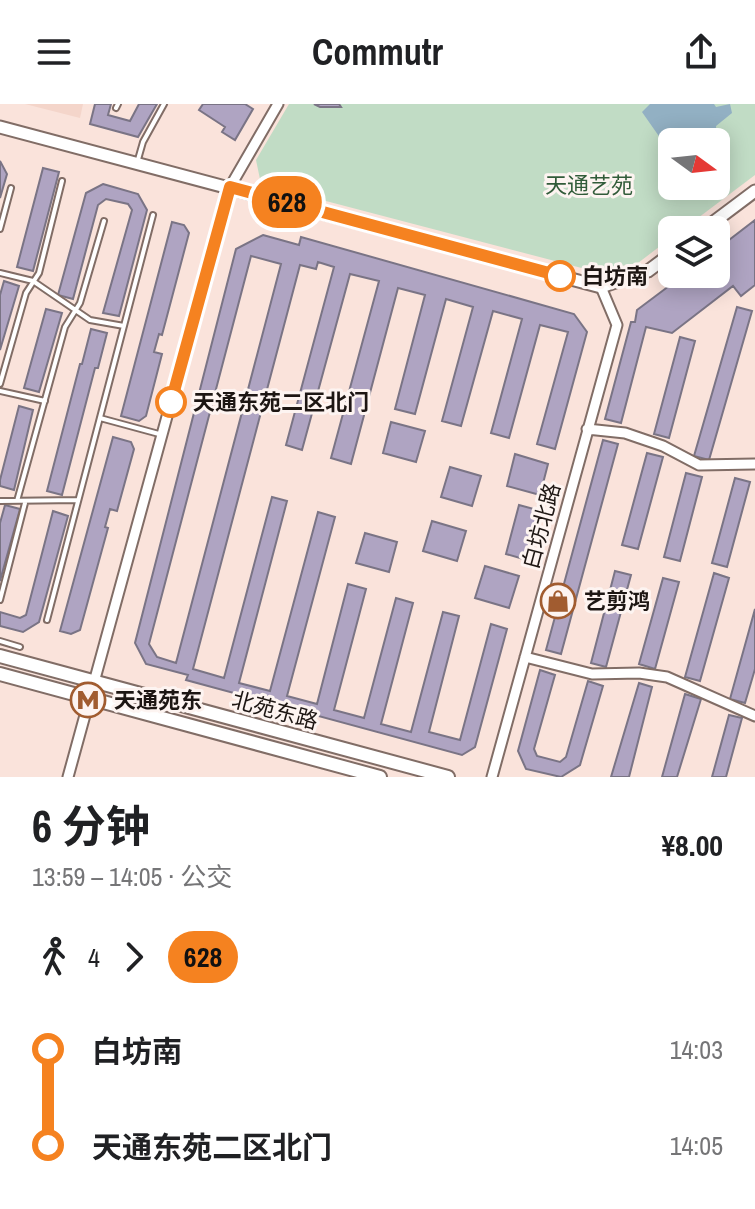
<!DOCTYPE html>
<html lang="zh">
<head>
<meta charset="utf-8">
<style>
	body { margin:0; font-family:"Archivo Narrow","Noto Sans SC",sans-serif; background:#f6f6f6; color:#202124; height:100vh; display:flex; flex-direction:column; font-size:30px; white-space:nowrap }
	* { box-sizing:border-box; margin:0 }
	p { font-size:26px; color:#757577 }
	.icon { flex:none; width:44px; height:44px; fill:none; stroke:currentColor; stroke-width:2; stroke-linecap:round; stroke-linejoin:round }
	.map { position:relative; height:673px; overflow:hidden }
	.panel { display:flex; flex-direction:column; background:#fff; flex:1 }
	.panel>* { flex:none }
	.badge { padding:0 16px; border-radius:26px; font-size:28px; line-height:52px }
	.needle { width:52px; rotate:105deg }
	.fabs { position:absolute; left:658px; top:24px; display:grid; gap:16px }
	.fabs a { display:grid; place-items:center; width:72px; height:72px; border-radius:12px; background:#fff; box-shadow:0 4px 20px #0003; font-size:40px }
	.map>.badge { position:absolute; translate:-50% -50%; box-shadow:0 0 0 4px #fff }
	.legs { display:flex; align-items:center; gap:12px; height:88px; padding:0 32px; font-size:26px }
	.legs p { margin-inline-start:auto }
	.head { display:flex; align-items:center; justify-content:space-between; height:136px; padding:0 32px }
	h1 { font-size:44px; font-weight:700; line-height:60px }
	ul { padding:0 32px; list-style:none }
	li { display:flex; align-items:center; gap:28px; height:96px; font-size:30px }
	li i { display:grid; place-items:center; width:12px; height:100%; margin:0 10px; background:currentColor }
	li i::after { content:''; width:20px; height:20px; margin:-10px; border:6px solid; border-radius:50%; background:#fff }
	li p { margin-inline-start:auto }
	li:first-child i { background:linear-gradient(#0000 50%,currentColor 0) }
	li:last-child i { background:linear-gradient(currentColor 50%,#0000 0) }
	header { display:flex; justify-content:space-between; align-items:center; height:104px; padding:0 32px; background:#fff; font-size:36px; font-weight:700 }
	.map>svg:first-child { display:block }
	.built { fill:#f4d5ca }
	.green { fill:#c1dcc5; fill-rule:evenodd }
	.water { fill:#92b0c3 }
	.building { fill:#afa4c2; stroke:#7a7485; stroke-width:2; fill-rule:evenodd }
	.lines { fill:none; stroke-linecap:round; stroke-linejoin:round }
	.service-casing { stroke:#816d66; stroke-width:8 }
	.minor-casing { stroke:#816d66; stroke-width:13 }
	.tertiary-casing { stroke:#816d66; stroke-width:15 }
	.secondary-casing { stroke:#816d66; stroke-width:16 }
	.service { stroke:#fff; stroke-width:4 }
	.minor { stroke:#fff; stroke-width:9 }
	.tertiary { stroke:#fff; stroke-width:11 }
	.secondary { stroke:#fff; stroke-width:12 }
	.line-1-casing { stroke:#fff; stroke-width:18 }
	.line-1 { stroke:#f58220; stroke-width:12 }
	.stop-1-dot { fill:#fff; stroke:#f58220; stroke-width:4 }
	.labels { text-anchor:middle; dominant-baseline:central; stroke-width:6; stroke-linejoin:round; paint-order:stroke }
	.park-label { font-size:22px; fill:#315b39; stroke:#fdf4f1 }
	.stop-label { font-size:22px; font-weight:bold; fill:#1d1613; stroke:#fdf4f1; text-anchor:start }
	.street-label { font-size:22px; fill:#1d1613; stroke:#fdf4f1 }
	.poi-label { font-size:22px; font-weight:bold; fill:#1d1613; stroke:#fdf4f1; text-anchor:start }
</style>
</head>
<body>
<header><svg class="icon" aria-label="menu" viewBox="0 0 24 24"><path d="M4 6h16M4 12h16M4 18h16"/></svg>Commutr<svg class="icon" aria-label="share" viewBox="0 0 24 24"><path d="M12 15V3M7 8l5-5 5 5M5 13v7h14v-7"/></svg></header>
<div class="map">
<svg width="755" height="673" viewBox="0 0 755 673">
	<rect width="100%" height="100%" fill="#fae3db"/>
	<path class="built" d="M25,0H83L80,14Z"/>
	<path class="green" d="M289,0H755V71L682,126H672V133L638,159L593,167L261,80L256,56ZM672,38H716V82H672Z"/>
	<path class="water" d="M650,0H714L716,3L730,0L732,9L716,22L717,40L721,47L717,64L716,38H672V65L665,61L663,38L642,8Z"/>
	<path class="building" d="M95,0H111L108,11L130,17L139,0H157L138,33L90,20Z
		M203,0H245L253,5L235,36L222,28L225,23L199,6Z
		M314,0H339L341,3H320Z
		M0,57L7,70L0,94Z
		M43,64L59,68L33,167L17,163Z
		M103,80L138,90L147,106L119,212L103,209L132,106L128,100L106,95L98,101L73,195L58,191L86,89Z
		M755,116V181L741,192L733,182L672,229L646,223L621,319L605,315L631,218H635L637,206L685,170H716V146Z
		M172,118L184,121L189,129L162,231L159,230L154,248L162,250L146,312L139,317L121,312Z
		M263,131L299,141L301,133L574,210L587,228L555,345L537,340L568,228L540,221L509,334L491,329L522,215L493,207L461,322L442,317L473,203L446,195L415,310L395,305L425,191L398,184L351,360L331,354L379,177L350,170L302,346L286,341L334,163L318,158L316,165L300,161L193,565L224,574L272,393L287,397L239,579L270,587L318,408L335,413L287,592L317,600L348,480L366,485L334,606L364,614L396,494L413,499L381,620L411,628L443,508L459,512L429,628L460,636L491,520L507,525L475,643L462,651L186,576L188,571L146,560L135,539L236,145ZM251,152L281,160L176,559L157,553L149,540Z
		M4,177L19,182L0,246V191Z
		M737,203L752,207L709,356L694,352Z
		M46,205L62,209L39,288L24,284Z
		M91,225L107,229L98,264H95L62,391L47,387L80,260H82Z
		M680,233L695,237L669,334L654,330Z
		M19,302L33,306L14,386L0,382V376Z
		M391,318L425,327L416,358L383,349Z
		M113,333L131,338L134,345L117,407L110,405L105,423L108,424L80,526L71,530L60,527Z
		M603,336L618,340L561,550L546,546Z
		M647,349L663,353L638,445L622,441Z
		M515,350L548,360L540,391L507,382Z
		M450,363L481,372L472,402L441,393Z
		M686,369L702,373L680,457L664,453Z
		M735,374L750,378L727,463L712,459Z
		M5,401L20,405L0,477V419Z
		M519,401L541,407L539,432L527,456L506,450Z
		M53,407L68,412L39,518L23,528L0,522V508L20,514L26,511Z
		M432,417L466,427L457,457L423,447Z
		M365,429L397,438L389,468L356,459Z
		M485,462L519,472L509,504L475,494Z
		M615,467L631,471L606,563L591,559Z
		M714,469L729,474L700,577L685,573Z
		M663,474L679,478L655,565L639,560Z
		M755,505V565L745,599L730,595Z
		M540,566L555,571L534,645L537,652L560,658L566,653L588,577L603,582L580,661L561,673L526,665L518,647Z
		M639,579L652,583L629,673H611Z
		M685,590L701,595L677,673H662Z
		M729,611L742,614L726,673H712Z"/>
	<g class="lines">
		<g class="service-casing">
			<path id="service" d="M116,4L118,0
				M137,59L143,38L164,0
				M0,125L11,84
				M0,169L33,177L90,216L124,222
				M0,280L26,189L39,169L62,77
				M0,287L45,297
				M100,314L159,330
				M0,397L78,396
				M17,397L65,223L80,199L104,117
				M0,496L25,399
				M47,516L153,111
				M0,537L20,543"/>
		</g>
		<g class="minor-casing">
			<path id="minor" d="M587,325L625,329L663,342L699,361L755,360
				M525,553L592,570L639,569L667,573L755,612
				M68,673L230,83L278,0
				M492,673L617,221L601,183"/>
		</g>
		<g class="tertiary-casing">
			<path id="tertiary" d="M0,23L601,183L648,167L672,149
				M703,126L755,87"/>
		</g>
		<g class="secondary-casing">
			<path id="secondary" d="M0,552L448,673
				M0,570L380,673"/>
		</g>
		<use href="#service" class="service"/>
		<use href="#minor" class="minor"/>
		<use href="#tertiary" class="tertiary"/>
		<use href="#secondary" class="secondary"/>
	</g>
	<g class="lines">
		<g class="line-1-casing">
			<path id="line-1" d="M171,298L230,83L560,172"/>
		</g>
		<use href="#line-1" class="line-1"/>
	</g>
	<defs>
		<g id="shop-ring" transform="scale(1.8)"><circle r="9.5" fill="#fdf4f1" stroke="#a15c30" stroke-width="1.5"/><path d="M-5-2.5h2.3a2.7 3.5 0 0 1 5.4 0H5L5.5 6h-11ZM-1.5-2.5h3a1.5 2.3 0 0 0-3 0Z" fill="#a15c30"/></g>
		<g id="metro-ring" transform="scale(1.8)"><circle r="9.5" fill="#fdf4f1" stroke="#a15c30" stroke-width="1.5"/><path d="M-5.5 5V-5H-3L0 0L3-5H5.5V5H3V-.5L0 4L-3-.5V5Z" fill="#a15c30"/></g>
	</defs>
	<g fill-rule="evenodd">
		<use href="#shop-ring" x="558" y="497"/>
		<use href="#metro-ring" x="88" y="596"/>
	</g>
	<g class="stop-1-dot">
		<circle cx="560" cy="172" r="14"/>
		<circle cx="171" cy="298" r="14"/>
	</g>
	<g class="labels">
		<g class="park-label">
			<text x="589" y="81">天通艺苑</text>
		</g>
		<g class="stop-label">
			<text x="582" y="172">白坊南</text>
			<text x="193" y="298">天通东苑二区北门</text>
		</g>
		<g class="street-label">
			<text transform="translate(541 422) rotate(-75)">白坊北路</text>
			<text transform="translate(275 606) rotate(15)">北苑东路</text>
		</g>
		<g class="poi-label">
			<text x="584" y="497">艺剪鸿</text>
			<text x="114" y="596">天通苑东</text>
		</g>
	</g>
</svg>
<div class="fabs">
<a><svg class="needle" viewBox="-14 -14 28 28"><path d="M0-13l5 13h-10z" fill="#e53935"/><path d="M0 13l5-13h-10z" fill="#757577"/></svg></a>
<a><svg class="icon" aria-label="layers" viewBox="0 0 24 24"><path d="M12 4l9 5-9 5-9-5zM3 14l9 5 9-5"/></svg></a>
</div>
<b class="badge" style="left:287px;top:98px;background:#f58220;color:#111">628</b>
</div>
<section class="panel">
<div class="head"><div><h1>6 分钟</h1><p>13:59 – 14:05 · 公交</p></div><b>¥8.00</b></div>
<div class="legs"><svg class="icon" aria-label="walk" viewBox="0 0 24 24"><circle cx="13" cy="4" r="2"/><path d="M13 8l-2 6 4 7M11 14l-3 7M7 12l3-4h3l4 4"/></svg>4<svg class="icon" aria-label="forward" viewBox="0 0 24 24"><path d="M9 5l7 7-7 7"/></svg><b class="badge" style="background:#f58220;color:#111">628</b></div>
<ul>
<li><i style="color:#f58220"></i><b>白坊南</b><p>14:03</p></li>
<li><i style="color:#f58220"></i><b>天通东苑二区北门</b><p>14:05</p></li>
</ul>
</section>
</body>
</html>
